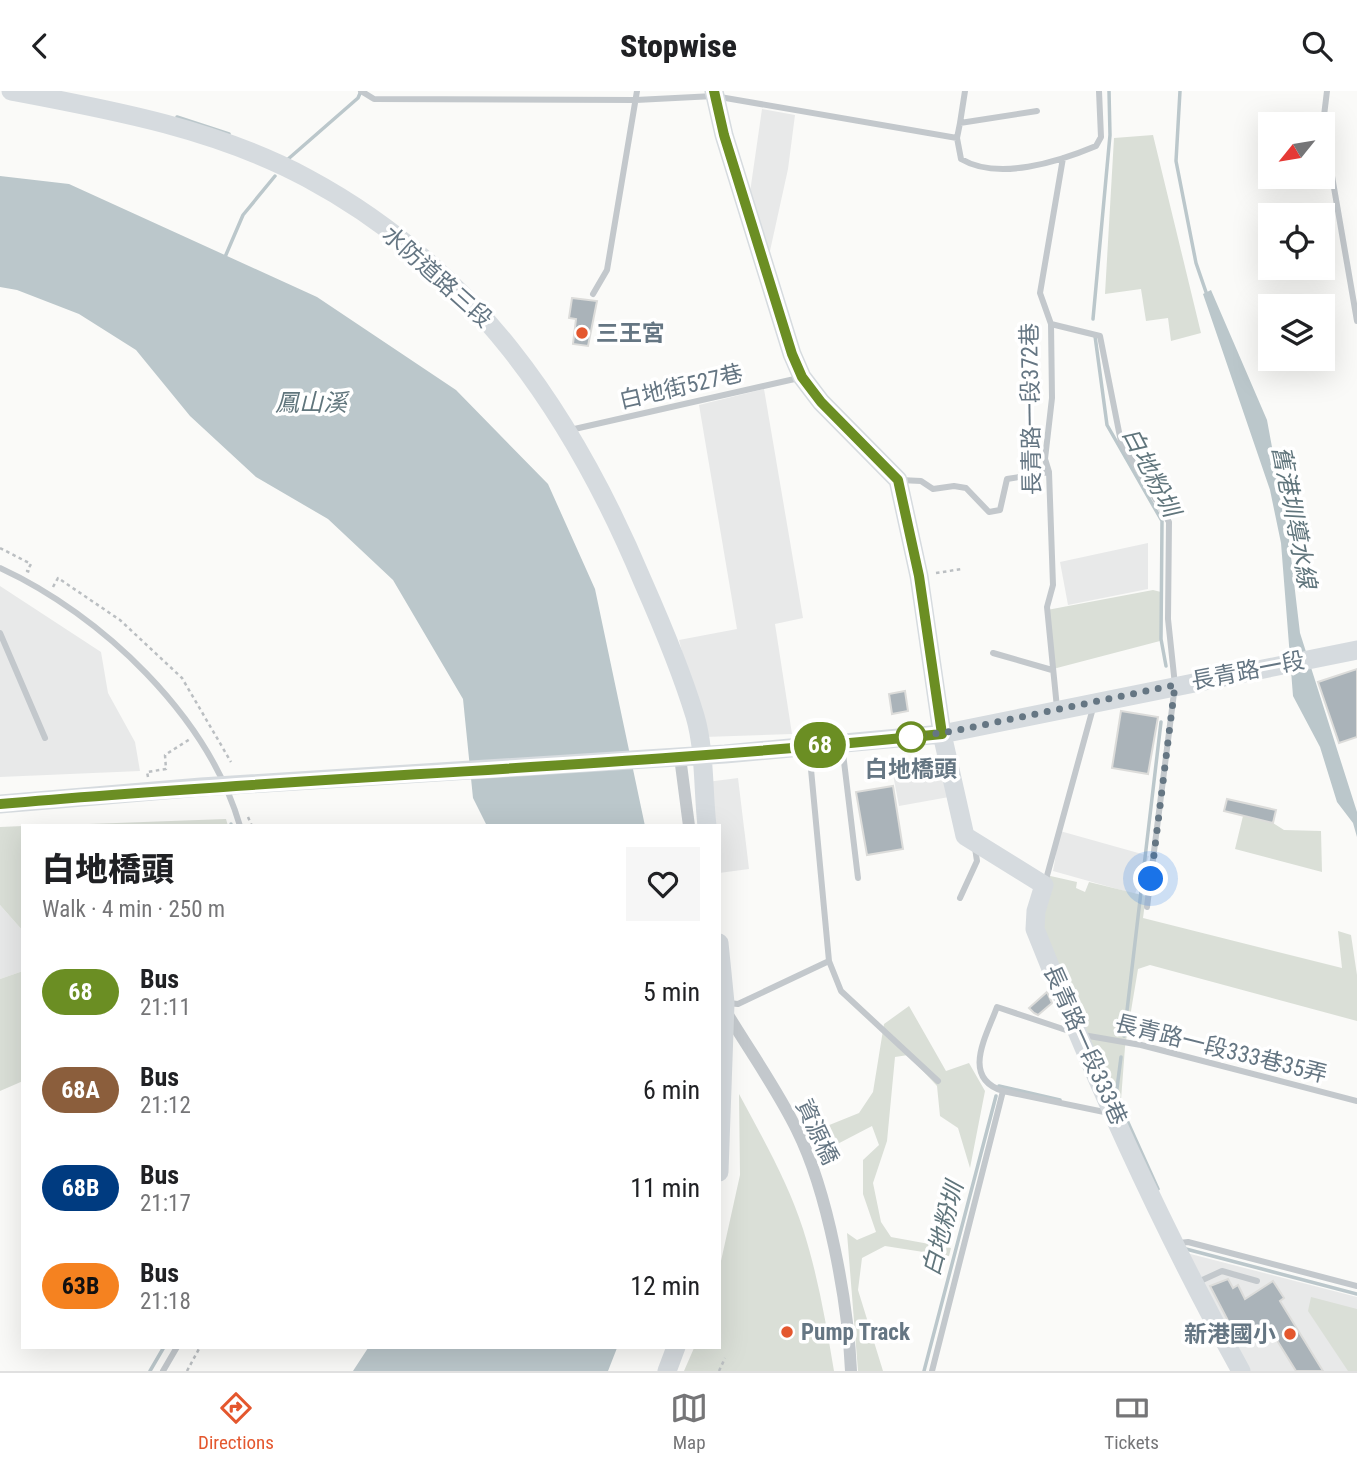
<!DOCTYPE html>
<html lang="en">
<head>
<meta charset="utf-8">
<style>
	body { margin:0; font-family:"Roboto Condensed","Noto Sans TC",sans-serif; background:#f6f6f6; color:#202124; height:100vh; display:flex; flex-direction:column; font-size:26px; white-space:nowrap }
	* { box-sizing:border-box; margin:0 }
	p { font-size:23px; color:#757577 }
	.icon { flex:none; width:38px; height:38px; fill:none; stroke:currentColor; stroke-width:2; stroke-linecap:round; stroke-linejoin:round }
	.map { position:relative; flex:1; overflow:hidden }
	.panel { position:absolute; left:21px; top:733px; width:700px; height:525px; display:flex; flex-direction:column; background:#fff; border-radius:0px; box-shadow:0 7px 28px #0002 }
	.panel>* { flex:none }
	.badge { padding:0 14px; border-radius:23px; font-size:24px; line-height:46px }
	.needle { width:46px; rotate:240deg }
	.buttons { position:absolute; left:1258px; top:21px; display:grid; gap:14px }
	.buttons a { display:grid; place-items:center; width:77px; height:77px; border-radius:0px; background:#fff; box-shadow:0 7px 28px #0002; font-size:35px }
	.you { position:absolute; width:35px; height:35px; margin:-18px; border:5px solid #fff; border-radius:50%; background:#1a73e8; box-shadow:0 0 0 10px #1a73e833 }
	.map>.badge { position:absolute; translate:-50% -50%; box-shadow:0 0 0 4px #fff }
	.round { display:grid; place-items:center; flex:none; width:74px; height:74px; border-radius:0px; background:#f6f6f6 }
	.headline { display:flex; align-items:center; justify-content:space-between; height:119px; padding:0 21px }
	h1 { font-size:33px; font-weight:800; line-height:52px }
	ul { padding:0; list-style:none }
	li { display:flex; align-items:center; gap:21px; height:98px; padding:0 21px }
	li div { flex:1 }
	li b { display:block; font-size:26px }
	li em { font-style:normal }
	li .badge { min-width:77px; font-weight:700; text-align:center }
	header { display:flex; justify-content:space-between; align-items:center; height:91px; padding:0 21px; background:#fff; font-size:32px; font-weight:800 }
	.tabs { display:flex; justify-content:space-around; align-items:center; height:98px; border-top:2px solid #e0e0e0; background:#fff; font-size:19px; color:#757577 }
	.tabs a { display:grid; justify-items:center; gap:4px }
	.tabs .active { color:#e4572e }
	.map>svg:first-child { display:block }
	.built { fill:#e8e9e9 }
	.green { fill:#dadfd7 }
	.water { fill:#bbc7cb }
	.lines { fill:none; stroke-linecap:round; stroke-linejoin:round }
	.stream { stroke:#bbc7cb; stroke-width:3.5 }
	.building { fill:#aab3b9; stroke:#dcdcda; stroke-width:2 }
	.path { stroke:#bbbfc2; stroke-width:2.5; stroke-dasharray:3.5 3.5; stroke-linecap:butt }
	.lane { stroke:#c3c8cc; stroke-width:6 }
	.street { stroke:#c3c8cc; stroke-width:12 }
	.secondary { stroke:#d6dbdf; stroke-width:19 }
	.line-casing { stroke:#fff; stroke-width:16 }
	.line { stroke:#6b8e23; stroke-width:10 }
	.walk { stroke:#657683; stroke-width:7; stroke-dasharray:0 12.6 }
	.poi-dot { fill:#e4572e; stroke:#fff; stroke-width:2.5 }
	.stop-dot { fill:#fff; stroke:#6b8e23; stroke-width:3.5 }
	.labels { text-anchor:middle; dominant-baseline:central; stroke-width:7; stroke-linejoin:round; paint-order:stroke }
	.street-label { font-size:23px; fill:#657683; stroke:#fff }
	.poi-label { font-size:23px; font-weight:bold; fill:#657683; stroke:#fff; text-anchor:start }
	.stop-label { font-size:23px; font-weight:bold; fill:#657683; stroke:#fff }
	.water-label { font-size:24px; font-style:italic; fill:#60757c; stroke:#fff }
</style>
</head>
<body>
<header><svg class="icon" aria-label="back" viewBox="0 0 24 24"><path d="M15 5l-7 7 7 7"/></svg>Stopwise<svg class="icon" aria-label="search" viewBox="0 0 24 24"><circle cx="10" cy="10" r="6"/><path d="M15 15l6 6"/></svg></header>
<div class="map">
<svg width="1357" height="1280" viewBox="0 0 1357 1280">
	<rect width="100%" height="100%" fill="#fafaf8"/>
	<path class="built" d="M762,18L795,24L788,78L768,169L749,108Z
		M764,298L803,527L775,533L792,643L704,646L679,549L737,538L699,314Z
		M1148,452V498L1068,514L1060,471Z
		M0,495L101,561L108,602L135,651L140,680L0,686Z
		M941,663L949,706L899,715L891,673Z
		M738,687L749,778L719,782V735H712L707,691Z
		M1060,740L1149,765L1135,803L1053,780Z
		M0,814L23,840V880L0,888Z
		M1179,1160L1357,1206V1280H1242Z"/>
	<path class="green" d="M1153,44L1201,242L1171,250L1168,227L1146,230L1141,198L1105,203L1114,47Z
		M1153,499L1161,501L1160,550L1053,578L1047,519Z
		M1243,725L1273,732L1284,739L1321,740L1322,781L1235,758Z
		M226,728L228,735H34Z
		M23,735V840L0,814V736Z
		M1046,784L1077,791L1076,797L1085,801L1089,791L1146,805L1143,827L1342,877L1338,840L1351,844L1357,884V930L1150,874L1138,878L1125,956L1121,1009L1111,1001L1036,829Z
		M23,880V990L0,1000V888Z
		M909,915L946,980L969,972L985,1000L970,1077L958,1037L940,1025L937,995L908,964L895,966L887,1050L873,1092L881,1131L891,1146L951,1157L949,1165L885,1155L862,1167L858,1199L883,1280H858L847,1142L857,1149L876,1141L863,1103V1069L879,1054L872,1035L824,1060L812,1041L859,1022L873,1001L884,933Z
		M739,1003C762,1046 788,1091 803,1138C818,1185 826,1232 834,1280H684L694,1257L719,1256V1179L740,1084Z
		M1311,1206L1357,1218V1280H1348L1308,1220Z"/>
	<path class="water" d="M0,85L69,93L317,206L456,299L548,393L595,498L645,735H487L473,707L463,608L393,489L328,428L256,386L190,325L136,259L79,223L17,199L0,196Z
		M1211,199L1267,329L1289,449L1300,542L1357,721V746L1353,732L1337,711L1320,656L1293,605L1281,452L1270,399L1203,203Z
		M368,1257V1256L617,1257L608,1280H353Z"/>
	<g class="lines">
		<path class="stream" d="M1180,0L1176,70L1196,172L1207,204
			M177,26L229,43
			M287,69L358,7L361,0
			M225,166L243,124L275,85
			M1093,228L1110,44L1109,0
			M1095,245L1107,334L1162,430L1161,548L1166,575
			M231,733V735
			M1124,945L1161,631
			M1121,966L1116,1005L1158,1098
			M999,995L1060,1009
			M1186,1158L1357,1203
			M150,1280L164,1256
			M924,1280L996,1005"/>
	</g>
	<path class="building" d="M572,207L597,210L588,255L573,253L576,228L569,227Z
		M1357,578V646L1339,652L1318,591Z
		M905,600L908,620L892,623L889,603Z
		M1121,620L1158,626L1148,683L1112,677Z
		M893,695L903,758L867,764L856,701Z
		M1227,708L1276,719L1273,732L1224,720Z
		M1047,901L1052,912L1038,924L1034,922L1029,917Z
		M1228,1188L1233,1197L1238,1194L1245,1208L1273,1190L1284,1207L1280,1210L1323,1280H1296L1268,1235L1239,1251L1210,1195Z"/>
	<g class="lines">
		<path class="path" d="M0,457L31,473L27,480L30,481
			M936,482L962,478
			M53,496L58,487L120,529L182,587L231,671
			M148,686L147,681L166,678L165,664L190,648
			M248,726L252,735
			M187,1280L200,1256
			M719,1280L725,1267"/>
		<path class="lane" d="M361,0L374,8L636,9L714,5L957,47L961,68C998,90 1058,71 1096,55L1101,46L1099,0
			M1327,0L1323,33L1357,230
			M960,32L965,0
			M957,47L960,32L1037,20
			M593,203L607,179L637,0
			M1051,233L1100,245L1121,351L1169,431L1168,528L1175,594L1147,816
			M570,339L799,287
			M900,389L921,390L933,398L954,395L966,397L989,421L1000,419L1007,388L1049,381
			M0,477C102,524 208,625 240,735
			M0,542L45,647
			M993,562L1052,579
			M1057,617L1047,516L1053,494L1049,381L1045,368L1052,307L1051,233L1040,202L1063,67
			M842,654L858,787
			M1045,792L1093,617
			M960,807L977,770L975,757
			M829,870L841,900L938,990
			M728,912L738,913L829,870L809,657
			M1083,944L1141,954L1357,1010
			M1003,1000C961,987 986,946 997,916L1072,941
			M1179,1152L1188,1151L1357,1195
			M1198,1191L1222,1180L1257,1190
			M163,1280L177,1256
			M932,1280L1003,1000L1109,1022"/>
		<path class="street" d="M680,666L689,735
			M725,919C749,959 777,998 797,1039C828,1101 848,1211 851,1280"/>
		<path class="secondary" d="M11,0C112,19 216,38 307,87C473,176 572,321 643,491C662,534 681,579 695,625C705,659 703,700 707,735
			M714,0L724,44L792,263L802,286L821,311L898,389L919,485L942,643L965,745L1044,794L1036,820L1035,838C1095,989 1162,1138 1241,1280
			M0,713L201,696L725,663L942,643L1357,559
			M719,852L725,912L719,1081
			M667,1280L676,1256"/>
	</g>
	<g class="lines">
		<g class="line-casing">
			<path id="line" d="M0,713C314,685 629,676 942,643L919,485L898,389L821,311L802,286L792,263L724,44L714,0"/>
		</g>
		<use href="#line" class="line"/>
		<path class="walk" d="M911,646L954,640L1175,594L1151,788"/>
	</g>
	<g class="poi-dot">
		<circle cx="582" cy="242" r="7"/>
		<circle cx="787" cy="1241" r="7"/>
		<circle cx="1290" cy="1243" r="7"/>
	</g>
	<circle class="stop-dot" cx="911" cy="646" r="14"/>
	<g class="labels">
		<g class="street-label">
			<text transform="translate(437 186) rotate(42)">水防道路三段</text>
			<text transform="translate(681 296) rotate(-13)">白地街527巷</text>
			<text transform="translate(1031 318) rotate(-91)">長青路一段372巷</text>
			<text transform="translate(1248 580) rotate(-11)">長青路一段</text>
			<text transform="translate(1085 954) rotate(66)">長青路一段333巷</text>
			<text transform="translate(1221 958) rotate(14)">長青路一段333巷35弄</text>
			<text transform="translate(817 1041) rotate(65)">資源橋</text>
		</g>
		<g class="poi-label">
			<text x="596" y="242">三王宮</text>
			<text x="801" y="1241">Pump Track</text>
			<text x="1276" y="1243" text-anchor="end">新港國小</text>
		</g>
		<g class="stop-label">
			<text x="911" y="678">白地橋頭</text>
		</g>
		<g class="water-label">
			<text x="311" y="312">鳳山溪</text>
			<text transform="translate(1151 381) rotate(63)">白地粉圳</text>
			<text transform="translate(1294 426) rotate(79)">舊港圳導水線</text>
			<text transform="translate(943 1138) rotate(-75)">白地粉圳</text>
		</g>
	</g>
</svg>
<div class="buttons">
<a><svg class="needle" viewBox="-14 -14 28 28"><path d="M0-13l5 13h-10z" fill="#e53935"/><path d="M0 13l5-13h-10z" fill="#757577"/></svg></a>
<a><svg class="icon" aria-label="locate" viewBox="0 0 24 24"><circle cx="12" cy="12" r="6"/><path d="M12 2v4M12 18v4M2 12h4M18 12h4"/></svg></a>
<a><svg class="icon" aria-label="layers" viewBox="0 0 24 24"><path d="M12 4l9 5-9 5-9-5zM3 14l9 5 9-5"/></svg></a>
</div>
<div class="you" style="left:1151px;top:788px"></div>
<b class="badge" style="left:820px;top:654px;background:#6b8e23;color:#fff">68</b>
<section class="panel">
<div class="headline"><div><h1>白地橋頭</h1><p>Walk · 4 min · 250 m</p></div><a class="round"><svg class="icon" aria-label="heart" viewBox="0 0 24 24"><path d="M12 20l-8-8c-3-5 5-10 8-4 3-6 11-1 8 4z"/></svg></a></div>
<ul>
<li><span class="badge" style="background:#6b8e23;color:#fff">68</span><div><b>Bus</b><p>21:11</p></div><em>5 min</em></li>
<li><span class="badge" style="background:#8b5e3c;color:#fff">68A</span><div><b>Bus</b><p>21:12</p></div><em>6 min</em></li>
<li><span class="badge" style="background:#003b80;color:#fff">68B</span><div><b>Bus</b><p>21:17</p></div><em>11 min</em></li>
<li><span class="badge" style="background:#f58220;color:#111">63B</span><div><b>Bus</b><p>21:18</p></div><em>12 min</em></li>
</ul>
</section>
</div>
<nav class="tabs">
<a class="active"><svg class="icon" aria-label="directions" viewBox="0 0 24 24"><path d="M12 3l9 9-9 9-9-9zM9 14v-3h6M13 9l2 2-2 2"/></svg>Directions</a>
<a><svg class="icon" aria-label="map" viewBox="0 0 24 24"><path d="M3 6l6-2 6 2 6-2v14l-6 2-6-2-6 2zM9 4v14M15 6v14"/></svg>Map</a>
<a><svg class="icon" aria-label="tickets" viewBox="0 0 24 24"><path d="M3 7h18v10H3zM15 7v10"/></svg>Tickets</a>
</nav>
</body>
</html>
